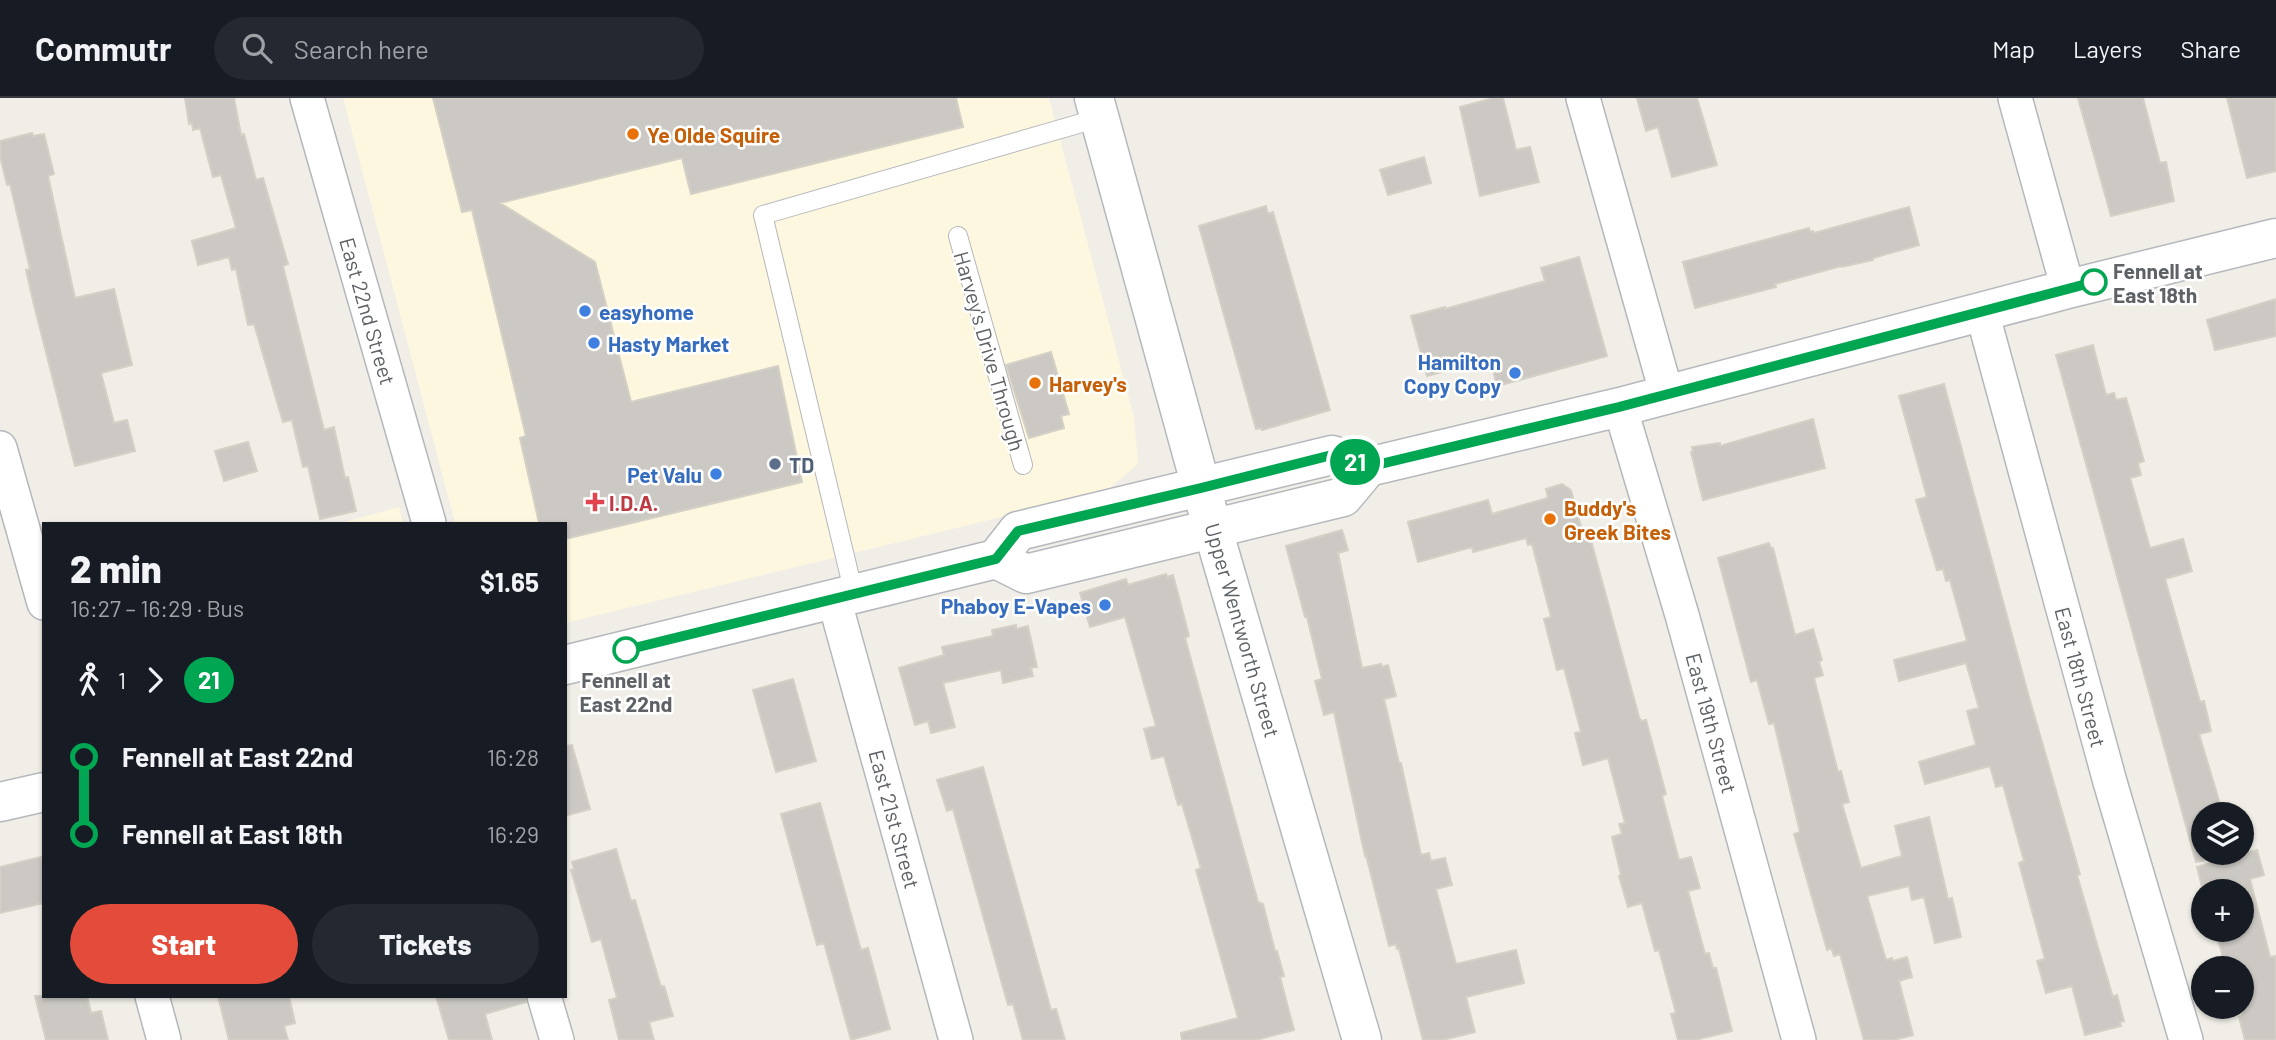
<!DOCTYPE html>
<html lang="en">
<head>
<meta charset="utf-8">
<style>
	body { margin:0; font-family:Barlow,sans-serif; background:#242831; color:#f1f3f6; height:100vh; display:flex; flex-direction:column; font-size:26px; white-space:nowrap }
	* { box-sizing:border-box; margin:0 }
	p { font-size:23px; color:#9ea1a6 }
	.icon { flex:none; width:38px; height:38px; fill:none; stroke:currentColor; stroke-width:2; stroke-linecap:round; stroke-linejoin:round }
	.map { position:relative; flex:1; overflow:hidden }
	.drawer { position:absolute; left:42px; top:424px; width:525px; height:476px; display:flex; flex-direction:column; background:#171b24; border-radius:0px; box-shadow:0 2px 5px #0004 }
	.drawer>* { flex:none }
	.badge { padding:0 14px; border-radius:23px; font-size:24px; line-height:46px }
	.controls { position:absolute; left:2191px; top:704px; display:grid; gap:14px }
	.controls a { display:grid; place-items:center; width:63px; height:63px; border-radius:50%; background:#171b24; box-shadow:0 2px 5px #0004; font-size:35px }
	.map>.badge { position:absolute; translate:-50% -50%; box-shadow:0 0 0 4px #fff }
	.legs { display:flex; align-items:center; gap:10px; height:77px; padding:0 28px; font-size:23px }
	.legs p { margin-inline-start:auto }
	.head { display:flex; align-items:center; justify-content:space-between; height:119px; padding:0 28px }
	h1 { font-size:38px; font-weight:800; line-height:52px }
	.cta { display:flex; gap:14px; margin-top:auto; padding:14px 28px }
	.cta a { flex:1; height:80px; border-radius:42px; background:#e34c3a; color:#fff; font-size:28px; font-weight:800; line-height:80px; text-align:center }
	.cta a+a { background:#242831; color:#f1f3f6 }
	ul { padding:0 28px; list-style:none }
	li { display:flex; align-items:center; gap:24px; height:77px; font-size:26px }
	li i { display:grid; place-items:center; width:10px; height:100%; margin:0 9px; background:currentColor }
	li i::after { content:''; width:18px; height:18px; margin:-9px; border:5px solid; border-radius:50%; background:#171b24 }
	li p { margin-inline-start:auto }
	li:first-child i { background:linear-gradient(#0000 50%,currentColor 0) }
	li:last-child i { background:linear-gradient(currentColor 50%,#0000 0) }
	header { display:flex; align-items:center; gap:42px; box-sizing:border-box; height:98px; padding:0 35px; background:#171b24; border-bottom:2px solid #363941 }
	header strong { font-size:33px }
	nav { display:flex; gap:38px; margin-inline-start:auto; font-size:24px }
	.search { width:490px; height:63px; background:#242831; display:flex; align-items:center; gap:18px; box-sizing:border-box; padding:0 24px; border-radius:38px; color:#9ea1a6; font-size:26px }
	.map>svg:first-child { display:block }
	.commercial { fill:#fdf7df }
	.building { fill:#ccc9c4; stroke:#d4d0c5; stroke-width:2 }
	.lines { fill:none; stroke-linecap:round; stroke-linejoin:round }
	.lane-casing { stroke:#b4b7bb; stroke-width:20 }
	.street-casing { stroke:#b4b7bb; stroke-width:36 }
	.secondary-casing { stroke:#b5b9bd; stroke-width:41 }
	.lane { stroke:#fff; stroke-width:18 }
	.street { stroke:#fff; stroke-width:33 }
	.secondary { stroke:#fff; stroke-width:38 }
	.line-1-casing { stroke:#fff; stroke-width:16 }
	.line-1 { stroke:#00a651; stroke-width:10 }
	.food-dot { fill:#e8710a; stroke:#fff; stroke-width:2.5 }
	.stop-1-dot { fill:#fff; stroke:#00a651; stroke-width:3.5 }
	.shop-dot { fill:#3f7fe0; stroke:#fff; stroke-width:2.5 }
	.service-dot { fill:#5c6f8a; stroke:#fff; stroke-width:2.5 }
	.health-dot { fill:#e0444e; stroke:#fff; stroke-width:2.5 }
	.labels { text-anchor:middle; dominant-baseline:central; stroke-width:5; stroke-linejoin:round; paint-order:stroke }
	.food-label { font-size:21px; font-weight:bold; fill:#c56008; stroke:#fff; text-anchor:start }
	.stop-label { font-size:21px; font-weight:bold; fill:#5e6266; stroke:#fff; text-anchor:start }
	.street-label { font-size:21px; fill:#5e6266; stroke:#fff }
	.shop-label { font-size:21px; font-weight:bold; fill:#366cbe; stroke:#fff; text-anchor:end }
	.service-label { font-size:21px; font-weight:bold; fill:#4e5e75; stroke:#fff; text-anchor:start }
	.health-label { font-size:21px; font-weight:bold; fill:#be3a42; stroke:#fff; text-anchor:start }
</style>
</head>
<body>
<header>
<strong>Commutr</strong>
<div class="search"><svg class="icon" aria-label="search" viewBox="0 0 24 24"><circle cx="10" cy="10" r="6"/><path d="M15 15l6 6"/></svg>Search here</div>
<nav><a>Map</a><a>Layers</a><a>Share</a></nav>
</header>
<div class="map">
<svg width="2276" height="942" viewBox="0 0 2276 942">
	<rect width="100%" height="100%" fill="#f0eee7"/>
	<path class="commercial" d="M343,0H1049L1134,319L1138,366L1105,394L565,525V425H455Z
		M399,409L403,425H341Z"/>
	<path class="building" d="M185,0H234L241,37L244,36L256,82L263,80L288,166L283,168L324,332L334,329L345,380L348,379L356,413L320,421L308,368L303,369L292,322L283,324L254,226L248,227L236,171L232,172L229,159L198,167L192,143L236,130L221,77L213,79L200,30L193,32L192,25L189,26Z
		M433,0H956L963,29L691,96L682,60L500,105L595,164L631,304L778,268L802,384L565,441V425H539L520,340L526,338L472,112L462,114Z
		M1494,0H1503L1516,52L1530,49L1539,84L1480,98L1460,9Z
		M1637,0H1697L1717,67L1672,79L1658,29L1646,33Z
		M2078,0H2143L2160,65L2166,64L2174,103L2111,118Z
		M2227,0H2276V73L2247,80Z
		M32,35L33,38L44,36L54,76L48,78L75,200L114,191L132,267L101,275L114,325L127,322L135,353L75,368L34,207L26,172L30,171L10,86L7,87L0,58V43Z
		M1424,59L1431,85L1388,97L1380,72Z
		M1266,108L1268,116L1273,114L1330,312L1262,332L1261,330L1256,331L1199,128Z
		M1909,109L1919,147L1873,160V162L1842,169L1841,168L1775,186L1776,189L1695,210L1683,164L1809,130L1810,134L1813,133L1814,135Z
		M1579,159L1607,258L1497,288L1490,261L1427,278L1411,218L1445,209V211L1545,183L1541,170Z
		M2276,201V238L2215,252L2207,222Z
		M2093,247L2106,297L2114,295L2116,302L2126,300L2144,363L2138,365L2141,377L2130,380L2150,450L2183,441L2192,473L2165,481L2200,604L2204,603L2211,633L2199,636L2223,716H2203V763L2196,764L2056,257Z
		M1051,254L1069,316L1061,318L1064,330L1029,340L1006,267Z
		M1944,286L2027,592L2080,776L2077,777L2097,846L2113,899L2117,897L2124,923L2120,924L2121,928L2085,937L2072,888L2046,895L2037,863L2045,861L2019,765L2024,763L2003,687L1996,689L1990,668L1925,686L1919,664L1976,647L1967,613L1979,610L1966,565L1899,583L1894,562L1967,543L1950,482L1946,483L1943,471L1937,472L1916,402L1927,399L1899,298Z
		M1813,321L1825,370L1703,402L1691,354H1693L1692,349L1720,345V348Z
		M248,344L257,373L224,383L215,353Z
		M1562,386L1571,392L1584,440L1590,439L1639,619L1641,623L1646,622L1666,696L1662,698L1679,762L1691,759L1700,790L1688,793L1705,856L1709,855L1713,870H1716L1732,933L1695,942H1678L1671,916L1676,915L1659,852L1655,853L1642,805L1628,809L1619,778L1621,777L1612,739L1622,736L1619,726L1625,725L1608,660L1583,667L1575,635L1581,634L1564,570L1557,572L1544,521L1551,519L1532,446L1528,447L1526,440L1473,454L1472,449L1418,464L1408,424L1488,402L1492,416L1548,400L1546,391Z
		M1342,432L1348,452L1338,455L1362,570L1381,566L1382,569L1388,567L1396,598L1384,601L1399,665H1401L1421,757L1429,755L1431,763L1445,760L1452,787L1436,791L1456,866L1516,852L1524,885L1466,899L1475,934L1443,942H1423L1399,851H1397L1396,846L1389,848L1366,757L1365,758L1334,614L1324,617L1315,583L1322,581L1307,519H1305L1286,448Z
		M1769,445L1771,451L1773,450L1795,537L1813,531L1822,562L1819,564L1823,577L1814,580L1838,674L1841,673L1849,704L1842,706L1861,770L1902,758L1895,728L1929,719L1948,801L1952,800L1961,839L1935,845L1924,799L1912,802L1909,788L1867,798L1886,862L1892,860L1893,863L1907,859L1912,879L1899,883L1913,937L1894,942H1864L1840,856L1834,858L1831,850L1827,852L1821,831L1794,736L1800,734L1774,625L1769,626L1757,582L1751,584L1718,460Z
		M1166,476L1167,479L1173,477L1180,503L1189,538L1185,540L1258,804L1263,806L1275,853H1277L1284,878L1280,879L1294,932L1256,942H1182L1181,935L1238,920L1196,772L1201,770L1182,706L1178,707L1164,658L1152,661L1144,631L1156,628L1125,519L1090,529L1080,495L1126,481L1128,487Z
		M1016,527V531L1028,528L1037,569L1031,570L1033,578L1003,585L1001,572L943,585L955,629L931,635L928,623L915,627L899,570L944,557L942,549L993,538L992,532Z
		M793,581L816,663L776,674L753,592Z
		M572,647L590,711L565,718V648Z
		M983,669L1051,912L1056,911L1065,942H1023L1013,906L1008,907L953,711L947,713L937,682Z
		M820,705L861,852L868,850L890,931L851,942L824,845L817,847L781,716Z
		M616,751L631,803L635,802L661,889L664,888L665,891L673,918L649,924L654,942H619L609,902L617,900L601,841L592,844L571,772L574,771L572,764Z
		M2257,752L2264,777L2250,781L2270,859L2276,858V942H2245L2239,919L2242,918V870H2226L2215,831H2242V793H2203L2197,769Z
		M41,759L44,770V805L0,815V769Z
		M35,898H87L91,915L101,913L108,942H46Z
		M218,898H289L295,925L284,928L288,942H229Z
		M436,898H525L526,904L485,916L492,942H449Z"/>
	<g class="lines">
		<g class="lane-casing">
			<path id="lane" d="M958,138L1023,367
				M854,496L763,117L1099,20"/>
		</g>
		<g class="street-casing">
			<path id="street" d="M307,0L429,425
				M1583,0L1667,297
				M2015,0L2068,191
				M1982,214L2110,684L2186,942
				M1620,309L1682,517L1799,942
				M0,350L44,505
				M834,501L956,942
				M152,898L164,942
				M544,898L557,942"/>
		</g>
		<g class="secondary-casing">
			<path id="secondary" d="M1094,0L1213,432L1362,942
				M996,461L1026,476L1343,399L1368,369
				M565,567L996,461L1018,433L1332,357L1368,369L1620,309L2068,191L2276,140
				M0,704L44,694"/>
		</g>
		<use href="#lane" class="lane"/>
		<use href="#street" class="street"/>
		<use href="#secondary" class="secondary"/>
	</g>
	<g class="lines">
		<g class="line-1-casing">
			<path id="line-1" d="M626,552L996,461L1018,433L1201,390L1332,357L1368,369L1619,309L2094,184"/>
		</g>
		<use href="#line-1" class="line-1"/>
	</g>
	<g class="food-dot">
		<circle cx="633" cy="36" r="7"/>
		<circle cx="1035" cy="285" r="7"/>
		<circle cx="1550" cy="421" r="7"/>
	</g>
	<g class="stop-1-dot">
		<circle cx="2094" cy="184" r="12"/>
		<circle cx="626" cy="552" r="12"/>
	</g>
	<g class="shop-dot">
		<circle cx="585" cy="213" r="7"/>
		<circle cx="594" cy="245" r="7"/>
		<circle cx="1515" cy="275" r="7"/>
		<circle cx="716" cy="376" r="7"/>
		<circle cx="1105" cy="507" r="7"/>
	</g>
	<circle class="service-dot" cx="775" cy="366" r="7"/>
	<path class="health-dot" d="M591.5 393.5h7v7h7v7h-7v7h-7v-7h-7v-7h7z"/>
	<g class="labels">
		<g class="food-label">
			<text x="647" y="36">Ye Olde Squire</text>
			<text x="1049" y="285">Harvey's</text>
			<text x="1564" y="409">Buddy's<tspan x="1564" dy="24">Greek Bites</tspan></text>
		</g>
		<g class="stop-label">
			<text x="2113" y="172">Fennell at<tspan x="2113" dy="24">East 18th</tspan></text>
			<text x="626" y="581" text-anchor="middle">Fennell at<tspan x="626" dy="24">East 22nd</tspan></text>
		</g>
		<g class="street-label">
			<text transform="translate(368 213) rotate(74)">East 22nd Street</text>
			<text transform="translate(990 253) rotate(74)">Harvey's Drive Through</text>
			<text transform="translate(1243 532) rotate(74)">Upper Wentworth Street</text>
			<text transform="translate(2081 579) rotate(75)">East 18th Street</text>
			<text transform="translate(1712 625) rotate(75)">East 19th Street</text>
			<text transform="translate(895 721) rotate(75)">East 21st Street</text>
		</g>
		<g class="shop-label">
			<text x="599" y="213" text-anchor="start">easyhome</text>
			<text x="608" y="245" text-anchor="start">Hasty Market</text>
			<text x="1501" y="263">Hamilton<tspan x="1501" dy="24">Copy Copy</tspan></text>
			<text x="702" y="376">Pet Valu</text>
			<text x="1091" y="507">Phaboy E-Vapes</text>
		</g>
		<g class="service-label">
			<text x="789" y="366">TD</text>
		</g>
		<g class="health-label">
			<text x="609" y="404">I.D.A.</text>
		</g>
	</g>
</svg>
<div class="controls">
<a><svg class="icon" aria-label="layers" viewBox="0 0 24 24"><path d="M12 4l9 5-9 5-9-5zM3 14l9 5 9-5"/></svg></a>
<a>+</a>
<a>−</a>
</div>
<b class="badge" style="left:1355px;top:364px;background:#00a651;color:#fff">21</b>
<section class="drawer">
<div class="head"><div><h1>2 min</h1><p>16:27 – 16:29 · Bus</p></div><b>$1.65</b></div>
<div class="legs"><svg class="icon" aria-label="walk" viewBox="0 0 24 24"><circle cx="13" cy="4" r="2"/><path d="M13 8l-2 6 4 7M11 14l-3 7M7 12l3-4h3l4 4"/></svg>1<svg class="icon" aria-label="forward" viewBox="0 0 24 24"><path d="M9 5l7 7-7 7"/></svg><b class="badge" style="background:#00a651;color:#fff">21</b></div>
<ul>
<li><i style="color:#00a651"></i><b>Fennell at East 22nd</b><p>16:28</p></li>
<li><i style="color:#00a651"></i><b>Fennell at East 18th</b><p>16:29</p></li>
</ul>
<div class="cta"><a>Start</a><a>Tickets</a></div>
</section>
</div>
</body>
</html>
